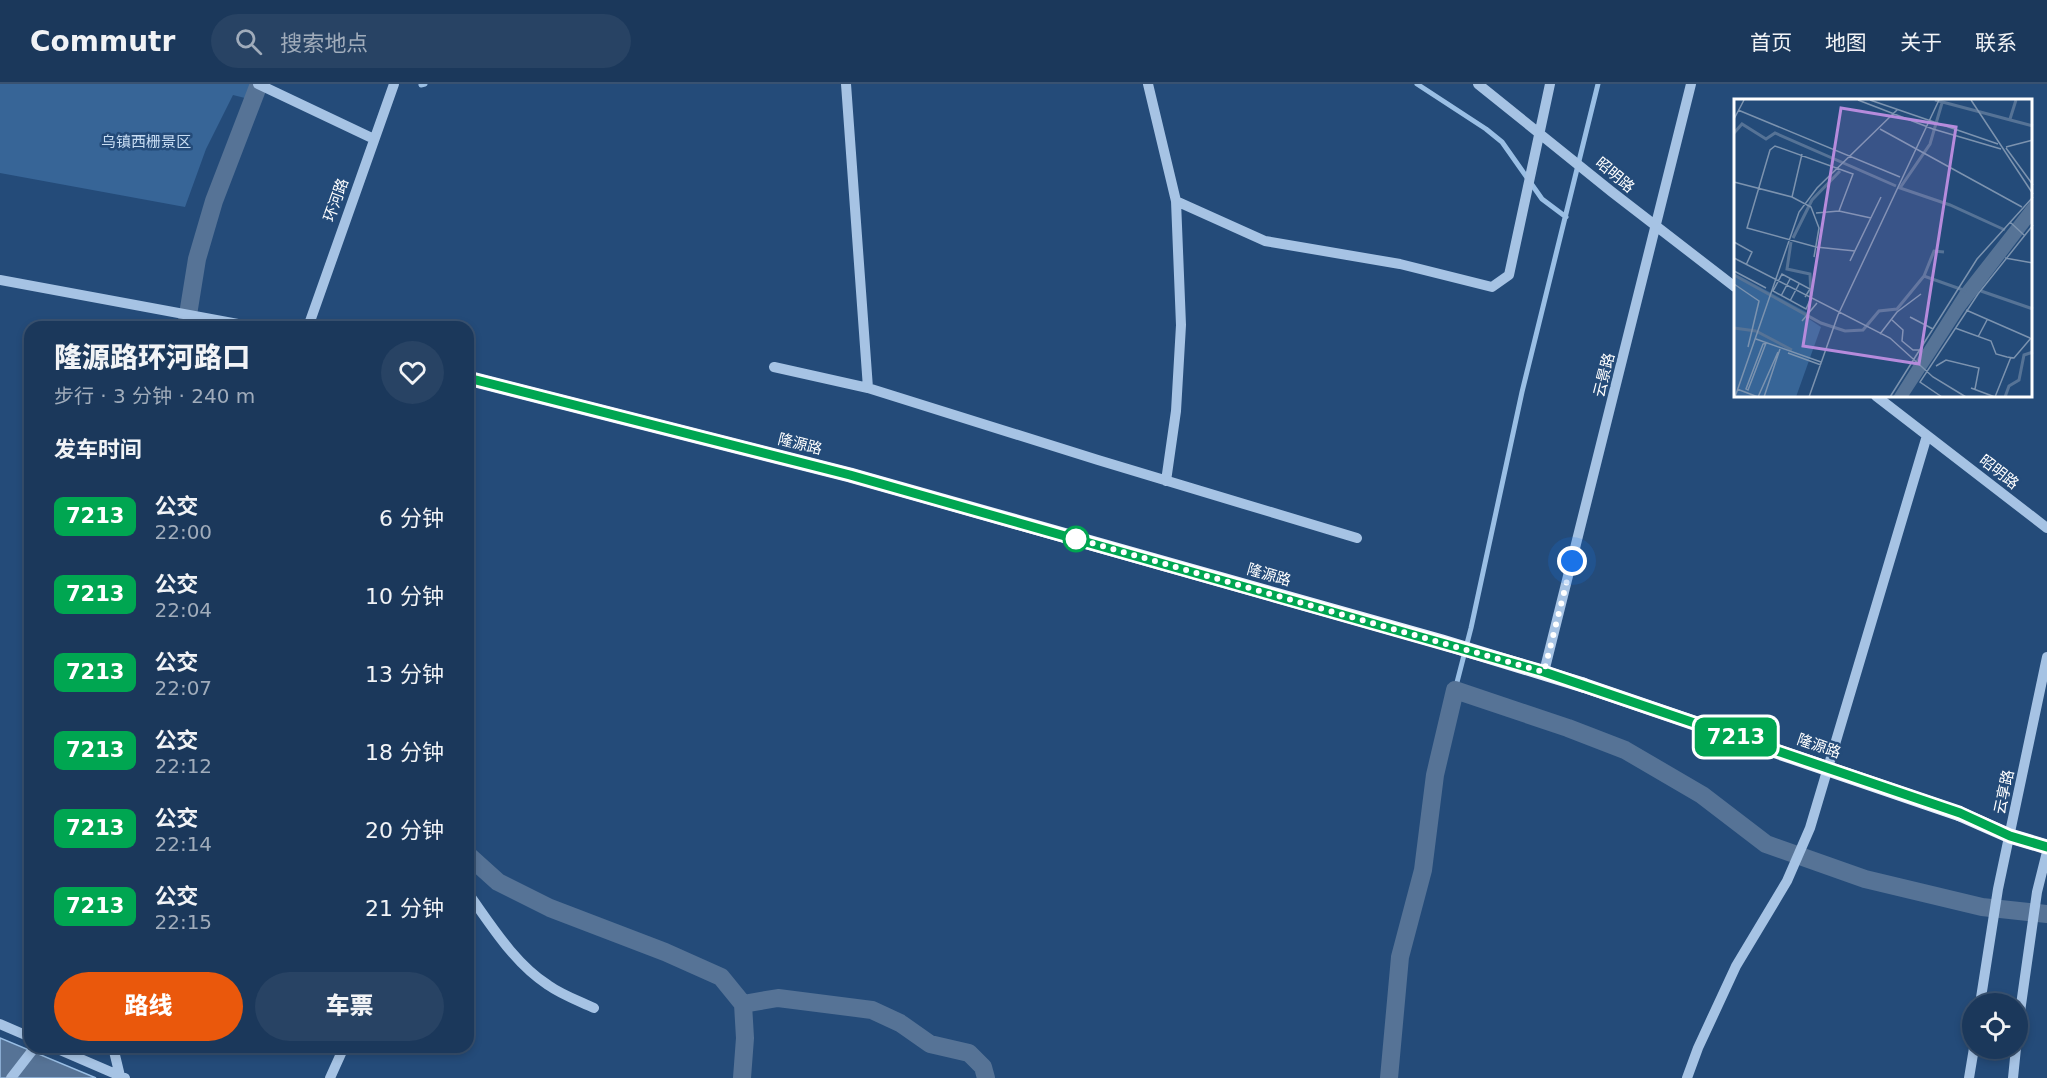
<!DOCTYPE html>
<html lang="zh">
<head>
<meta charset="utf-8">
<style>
	body { margin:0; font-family:"DejaVu Sans","Noto Sans SC",sans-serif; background:#284364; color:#f1f3f6; height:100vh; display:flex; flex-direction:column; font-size:22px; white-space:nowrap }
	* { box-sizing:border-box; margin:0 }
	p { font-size:20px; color:#a0acbb }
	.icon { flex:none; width:33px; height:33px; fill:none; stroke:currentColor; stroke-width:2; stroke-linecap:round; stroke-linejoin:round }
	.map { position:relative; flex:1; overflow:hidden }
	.panel { position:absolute; left:24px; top:237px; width:450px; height:732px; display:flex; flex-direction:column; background:#1b385b; border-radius:18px; box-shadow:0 3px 9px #0003,0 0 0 2px #395271 }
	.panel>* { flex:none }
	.badge { padding:0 12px; border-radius:9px; font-size:21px; line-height:39px }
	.controls { position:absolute; left:1962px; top:909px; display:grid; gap:12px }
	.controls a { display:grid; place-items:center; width:66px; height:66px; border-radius:50%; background:#1b385b; box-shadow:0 3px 9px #0003,0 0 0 2px #395271; font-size:30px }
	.you { position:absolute; width:30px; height:30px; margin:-15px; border:4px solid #fff; border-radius:50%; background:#1a73e8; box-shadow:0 0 0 9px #1a73e833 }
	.map>.badge { position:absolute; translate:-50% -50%; box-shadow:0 0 0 3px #fff }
	h2 { padding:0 30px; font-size:22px; line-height:54px }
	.round { display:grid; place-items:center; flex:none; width:63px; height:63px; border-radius:32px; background:#284364 }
	.head { display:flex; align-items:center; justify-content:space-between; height:102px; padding:0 30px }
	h1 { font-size:28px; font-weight:800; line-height:45px }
	.action { display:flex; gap:12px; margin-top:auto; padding:12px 30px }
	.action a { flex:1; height:69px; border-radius:36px; background:#ea580c; color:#fff; font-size:24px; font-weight:800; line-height:69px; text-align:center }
	.action a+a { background:#284364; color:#f1f3f6 }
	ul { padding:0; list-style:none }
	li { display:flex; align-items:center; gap:18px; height:78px; padding:0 30px }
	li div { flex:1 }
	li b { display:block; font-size:22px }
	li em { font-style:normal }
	li .badge { min-width:66px; font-weight:700; text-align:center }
	header { display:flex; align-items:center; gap:36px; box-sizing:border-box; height:84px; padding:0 30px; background:#1b385b; border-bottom:2px solid #395271 }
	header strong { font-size:28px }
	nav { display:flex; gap:33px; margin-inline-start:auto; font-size:21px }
	.search { width:420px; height:54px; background:#284364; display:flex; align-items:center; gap:15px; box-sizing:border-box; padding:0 21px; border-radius:33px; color:#a0acbb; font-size:22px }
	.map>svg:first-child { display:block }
	.green { fill:#376597 }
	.water { fill:#567396; stroke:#9abfe5; stroke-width:1.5 }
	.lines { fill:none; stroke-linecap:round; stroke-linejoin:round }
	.stream { stroke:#9abfe5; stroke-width:5 }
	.canal { stroke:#567396; stroke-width:18 }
	.minor { stroke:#a6c3e4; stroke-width:10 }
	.major { stroke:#e6effc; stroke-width:15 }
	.major-bridge { stroke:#e6effc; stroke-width:15 }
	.line-casing { stroke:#fff; stroke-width:14 }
	.line { stroke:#00a651; stroke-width:9 }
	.walk { stroke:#fff; stroke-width:6; stroke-dasharray:0 10.8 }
	.stop-dot { fill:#fff; stroke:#00a651; stroke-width:3 }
	.labels { text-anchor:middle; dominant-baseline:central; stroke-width:5; stroke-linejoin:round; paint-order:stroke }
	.park-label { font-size:15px; fill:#c8ddf3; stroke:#244b79 }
	.street-label { font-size:15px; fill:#fff; stroke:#244b79 }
	.inset-river { fill:none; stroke:#567396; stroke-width:3 }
	.inset-road { fill:none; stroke:#7c93af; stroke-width:1.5 }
	.view { fill:#b68bdc; fill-opacity:0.15; stroke:#b68bdc; stroke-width:3 }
	.inset-edge { fill:none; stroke:#fff; stroke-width:3 }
</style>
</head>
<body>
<header>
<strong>Commutr</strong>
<div class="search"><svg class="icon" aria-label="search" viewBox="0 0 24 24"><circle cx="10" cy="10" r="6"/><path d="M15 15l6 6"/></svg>搜索地点</div>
<nav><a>首页</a><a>地图</a><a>关于</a><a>联系</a></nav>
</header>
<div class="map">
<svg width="2047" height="994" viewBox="0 0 2047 994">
	<rect width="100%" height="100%" fill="#244b79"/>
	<path class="green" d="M0,0H266L257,17L233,11L206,65L185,123L0,89Z"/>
	<path class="water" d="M0,954L96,994H0Z"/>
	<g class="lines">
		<path class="stream" d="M1417,0L1486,45L1502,58L1542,115L1566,133
			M421,1L425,0
			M1455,606L1471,544L1522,308L1598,0"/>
		<path class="canal" d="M186,243L197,175L214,117L259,0
			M468,771L498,798L550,824L665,868L721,893L743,920L745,954L742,994
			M743,920L778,914L872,926L900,939L930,960L969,969L983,983L986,994
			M1389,994L1400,873L1423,786L1435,691L1455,606L1568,644L1625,666L1702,711L1766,760L1865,795L1982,823L2047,830"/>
		<path class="minor" d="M258,0L374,55
			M846,0L868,304
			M1148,0L1176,117L1181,241L1176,327L1166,397
			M1478,0L1612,108L1735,203
			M1176,117L1265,157L1400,180L1492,203L1509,191L1550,0
			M0,196L254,243
			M308,243L394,0
			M774,283L868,304L1098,376L1357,454
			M1876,312L2047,444
			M1544,588L1691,0
			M468,809C491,841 514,879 548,901C562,911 579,917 594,924
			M1980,920L1998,805L2047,573
			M0,940L30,953
			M2018,942L2037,808L2047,768
			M53,963L125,994
			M113,963L120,992
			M11,994L35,963
			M330,994L344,963
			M1687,994L1698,964L1736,882L1787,797L1810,744L1926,355
			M1969,994L1974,964
			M2013,994L2016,964"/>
		<path class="major" d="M468,294L850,391L1442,558L1583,601
			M1960,730L2010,752L2047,763"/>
		<path class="major-bridge" d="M1583,601L1960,730"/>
	</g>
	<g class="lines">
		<g class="line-casing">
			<path id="line" d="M468,294L850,391L1544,588L1960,729L2010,752L2047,763"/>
		</g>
		<use href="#line" class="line"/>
		<path class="walk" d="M1076,455L1074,454L1544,588L1572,477"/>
	</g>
	<circle class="stop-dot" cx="1076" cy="455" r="12"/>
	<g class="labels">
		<g class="park-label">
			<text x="146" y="58">乌镇西栅景区</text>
		</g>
		<g class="street-label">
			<text transform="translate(1615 91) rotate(40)">昭明路</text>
			<text transform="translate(336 116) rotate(-70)">环河路</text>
			<text transform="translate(1604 291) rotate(-76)">云景路</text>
			<text transform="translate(800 360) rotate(14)">隆源路</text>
			<text transform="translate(1999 388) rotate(38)">昭明路</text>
			<text transform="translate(1269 491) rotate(16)">隆源路</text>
			<text transform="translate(1819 662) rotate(19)">隆源路</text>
			<text transform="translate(2004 708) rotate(-78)">云享路</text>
		</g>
	</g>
	<g transform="translate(1734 15)">
		<rect width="298" height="298" fill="#244b79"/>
		<path d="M0,174L74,214L75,220L87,228L62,298H0Z" fill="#376597"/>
		<path d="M298,100V123L230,212L174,298H159L226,192Z" fill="#567396"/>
		<path class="inset-river" d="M201,1L299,27M208,4L196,45L166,89L216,106L271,131M276,20L282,1M0,34L8,25L32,40L41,34L162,87M59,139L78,101L106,72M57,143L53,170L76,175L77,197M0,176L87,224L111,232L129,231L145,212L163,210L190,177L232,192M190,177L200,152L210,153M247,192L299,210M0,229L22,232M22,232L58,251M271,298L275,287L285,281L290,256L299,253"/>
		<path class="inset-road" d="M124,1L199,30L267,50M136,1L264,45M237,1L299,95M4,11L166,78M0,20L10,1M146,30L288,108M272,48L299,41M272,49L299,86M0,83L58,98L77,108L85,129L80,158M58,98L68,55M105,112L119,75L41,47L36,51L13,129L82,148L121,152M82,114L105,112L137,119M276,123L290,136M0,143L18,153L12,166M0,159L156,239L199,278L232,298M271,159L299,164M116,162L147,98M0,172L32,189M0,185L25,202L14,248M47,197L56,180M71,198L76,190L48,175L39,192L72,210L76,201M56,202L65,185M232,211L296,239M104,216L205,1M176,218L199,230M158,221L169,231L168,242L179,251H187M68,222L83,204M221,229L257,242L262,255L273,258L280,259L297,239M146,235L163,213L187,195M244,238L253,221M22,240L87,263M32,244L14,291L12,290L29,245ZM54,254L87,266M202,267L212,261L245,269L241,290M237,289L261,298M3,290L24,298M1,298L65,113L83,89L163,11M24,298L44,253M30,298L46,250M75,298L104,216M156,298L243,160L299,98M208,298L186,283L244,195L299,126M261,298L277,258"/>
		<path class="view" d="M107,9L222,28L185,265L69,247Z"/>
		<rect width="298" height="298" class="inset-edge"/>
	</g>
</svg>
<div class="controls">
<a><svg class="icon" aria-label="locate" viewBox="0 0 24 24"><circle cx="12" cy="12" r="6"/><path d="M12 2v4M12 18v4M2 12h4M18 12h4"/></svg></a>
</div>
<div class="you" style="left:1572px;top:477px"></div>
<b class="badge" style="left:1736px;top:653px;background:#00a651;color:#fff">7213</b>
<section class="panel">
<div class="head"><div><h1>隆源路环河路口</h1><p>步行 · 3 分钟 · 240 m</p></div><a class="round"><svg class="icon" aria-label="heart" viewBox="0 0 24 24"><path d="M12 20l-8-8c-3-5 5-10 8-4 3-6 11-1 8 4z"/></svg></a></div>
<h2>发车时间</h2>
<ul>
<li><span class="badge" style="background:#00a651;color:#fff">7213</span><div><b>公交</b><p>22:00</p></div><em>6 分钟</em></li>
<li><span class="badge" style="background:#00a651;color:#fff">7213</span><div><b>公交</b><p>22:04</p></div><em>10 分钟</em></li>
<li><span class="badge" style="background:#00a651;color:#fff">7213</span><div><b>公交</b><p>22:07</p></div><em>13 分钟</em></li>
<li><span class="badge" style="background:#00a651;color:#fff">7213</span><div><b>公交</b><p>22:12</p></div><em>18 分钟</em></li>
<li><span class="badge" style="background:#00a651;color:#fff">7213</span><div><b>公交</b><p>22:14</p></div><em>20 分钟</em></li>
<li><span class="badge" style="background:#00a651;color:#fff">7213</span><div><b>公交</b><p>22:15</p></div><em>21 分钟</em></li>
</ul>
<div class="action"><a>路线</a><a>车票</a></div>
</section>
</div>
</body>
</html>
